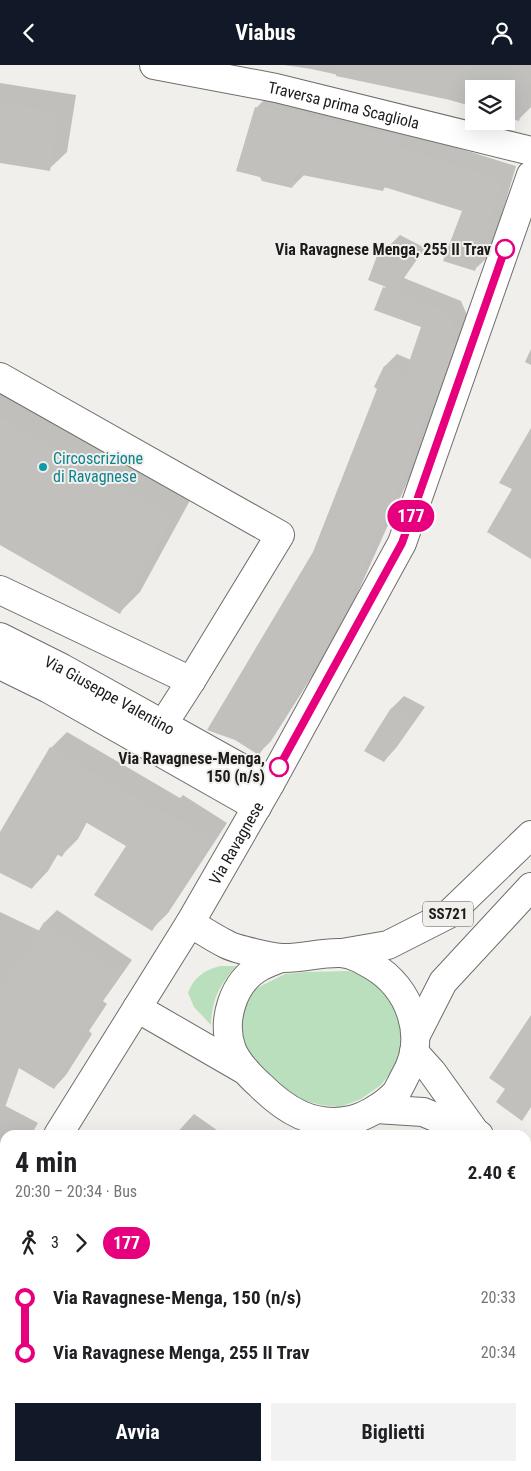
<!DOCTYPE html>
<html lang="it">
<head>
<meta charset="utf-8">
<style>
	body { margin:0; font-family:"Roboto Condensed",sans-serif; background:#f2f2f2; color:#202124; height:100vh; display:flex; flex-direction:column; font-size:19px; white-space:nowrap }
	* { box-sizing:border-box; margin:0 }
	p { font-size:16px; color:#757577 }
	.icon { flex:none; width:28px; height:28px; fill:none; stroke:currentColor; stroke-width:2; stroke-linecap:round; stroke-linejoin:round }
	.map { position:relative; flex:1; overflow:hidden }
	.details { position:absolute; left:0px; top:1065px; width:531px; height:341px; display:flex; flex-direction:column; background:#fff; border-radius:15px 15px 0 0; box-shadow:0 5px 20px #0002 }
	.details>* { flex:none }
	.badge { padding:0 10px; border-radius:16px; font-size:18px; line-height:32px }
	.controls { position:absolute; left:465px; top:15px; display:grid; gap:10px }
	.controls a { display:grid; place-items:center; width:50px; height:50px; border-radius:0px; background:#fff; box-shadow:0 5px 20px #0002; font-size:25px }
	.map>.badge { position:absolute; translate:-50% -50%; box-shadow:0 0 0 2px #fff }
	.legs { display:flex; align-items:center; gap:8px; height:55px; padding:0 15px; font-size:16px }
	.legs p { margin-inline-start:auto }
	.summary { display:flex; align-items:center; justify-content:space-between; height:85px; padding:0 15px }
	h1 { font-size:28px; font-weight:700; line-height:38px }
	.action { display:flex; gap:10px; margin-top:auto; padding:10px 15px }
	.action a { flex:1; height:58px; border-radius:0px; background:#111827; color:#fff; font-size:20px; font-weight:700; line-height:58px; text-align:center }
	.action a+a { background:#f2f2f2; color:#202124 }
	ul { padding:0 15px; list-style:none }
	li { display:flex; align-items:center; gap:18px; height:55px; font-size:19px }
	li i { display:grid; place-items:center; width:8px; height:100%; margin:0 6px; background:currentColor }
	li i::after { content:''; width:12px; height:12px; margin:-6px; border:4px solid; border-radius:50%; background:#fff }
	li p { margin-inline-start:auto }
	li:first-child i { background:linear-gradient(#0000 50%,currentColor 0) }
	li:last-child i { background:linear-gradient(currentColor 50%,#0000 0) }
	header { display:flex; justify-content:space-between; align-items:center; height:65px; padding:0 15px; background:#111827; color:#fff; font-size:22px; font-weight:700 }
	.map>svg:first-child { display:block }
	.green { fill:#badfbd }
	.shadow { fill:#0003 }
	.building { fill:#c1c0bd }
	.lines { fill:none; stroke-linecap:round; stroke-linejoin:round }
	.minor-casing { stroke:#6f6e6b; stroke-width:30 }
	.major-casing { stroke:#6f6e6b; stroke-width:30 }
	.highway-casing { stroke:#6f6e6b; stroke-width:30 }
	.path { stroke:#989795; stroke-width:3; stroke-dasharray:2.5 4; stroke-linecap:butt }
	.minor { stroke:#fff; stroke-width:28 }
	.major { stroke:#fff; stroke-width:28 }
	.highway { stroke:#fff; stroke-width:28 }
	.line-1-casing { stroke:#fff; stroke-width:11 }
	.line-1 { stroke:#e6007e; stroke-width:8 }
	.stop-1-dot { fill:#fff; stroke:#e6007e; stroke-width:2.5 }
	.culture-dot { fill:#0f9aa8; stroke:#f0efec; stroke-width:2 }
	.labels { text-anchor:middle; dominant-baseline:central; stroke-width:4; stroke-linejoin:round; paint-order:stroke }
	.shield { fill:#f0efec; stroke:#5c5b59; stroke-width:1 }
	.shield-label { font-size:15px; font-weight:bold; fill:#1c1b1a }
	.street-label { font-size:16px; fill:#1c1b1a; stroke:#f0efec }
	.stop-label { font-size:16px; font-weight:bold; fill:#1c1b1a; stroke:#f0efec; text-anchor:end }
	.culture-label { font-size:16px; fill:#0d838f; stroke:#f0efec; text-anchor:start }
</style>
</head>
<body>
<header><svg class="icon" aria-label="back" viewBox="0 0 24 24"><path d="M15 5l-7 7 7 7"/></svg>Viabus<svg class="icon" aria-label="person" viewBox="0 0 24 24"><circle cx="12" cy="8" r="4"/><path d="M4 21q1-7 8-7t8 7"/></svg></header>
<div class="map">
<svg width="531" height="1406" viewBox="0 0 531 1406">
	<rect width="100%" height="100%" fill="#f0efec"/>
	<path class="green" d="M220,901H236C219,921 212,934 211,960L194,942L188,928C193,913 204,905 220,901Z
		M349,906L363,909L385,927L398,943L403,983L396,1001L381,1020L361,1034L340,1042L321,1040L302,1035L279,1020L259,1001L242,978L241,956L246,938L255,924L285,909L306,907Z"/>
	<path class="shadow" d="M284,0H531V42L519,54L506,24H474L451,34L311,4Z
		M0,18L76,30L67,87L49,104L0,96Z
		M271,28L410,68L516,101L490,190L475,204L464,145L386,121L383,125L305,109L292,122L257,42Z
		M400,170L425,183L404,213L461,236L467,250L461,266L466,268L445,329L436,337L415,400L340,567L271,676L259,688L314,487L379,323L376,322L385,301L397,289L411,295L422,262L375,244L386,221L378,192Z
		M531,284V300L525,297Z
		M0,320L193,430L140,527L120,547L0,479Z
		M404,631L425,642L396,683L384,696L392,643Z
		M67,667L180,733L183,730L227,758L168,848L152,864L127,781L87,757L78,774L62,790L58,789L48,806L32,823L0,807V769L51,683Z
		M57,845L132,895L103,936L107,939L89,966L92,969L66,1010L54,1023L0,972V847L40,866L45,857Z
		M0,1038L38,1058L31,1070H5V1115L0,1124Z
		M194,1049L224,1070H175Z
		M5,1242V1334L0,1330V1255L3,1250L1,1249Z
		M185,1401H207L213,1406H180Z"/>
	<path class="building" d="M337,0H531V18L519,56L506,52V24H474V42L450,35L336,11Z
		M0,38L59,47L50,106L0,98Z
		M263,41L400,72L397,82L503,115L475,206L443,196L462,146L384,122L383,126L297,109L292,123L262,116L260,112L236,106L255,42L263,43Z
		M387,181L414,195L394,225L368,215L377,191Z
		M383,222L449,248L455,263L450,278L455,280L433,342L428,341L403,414L328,580L259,690L235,675L207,665L313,487L377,324L374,322L384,301L405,309L421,262L374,245Z
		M0,352L173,451L120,549L0,480Z
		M531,363V494L487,467L512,424L499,418Z
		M391,643L414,654L384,697L364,686Z
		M50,682L163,749L166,746L212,775L152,866L94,830L126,781L82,755L62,792L53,787L32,824L0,808V767Z
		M44,857L121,908L92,949L96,952L78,979L81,981L54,1024L19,1003L3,1048H0V924L31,879Z
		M531,950V1042L522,1056L496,1037L505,1024L489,1013Z"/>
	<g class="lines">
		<g class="minor-casing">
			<g id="minor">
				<path id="s1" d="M154,0L276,23L531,86"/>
				<path d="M0,312L280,470L191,616"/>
				<path d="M0,525L191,616L153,675"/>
				<path id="s2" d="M0,572L62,603L270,719"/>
				<path d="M0,600L49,624L257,742"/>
				<path d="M414,987L432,1007L475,1067"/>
				<path d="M376,1044L423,1047L479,1070"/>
				<path d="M526,1106L531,1109"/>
				<path d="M526,1155H531"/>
				<path d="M526,1205L531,1198"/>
				<path d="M237,1401L243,1406"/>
				<path d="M103,1406L107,1401"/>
				<path d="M388,1406L391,1401"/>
			</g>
		</g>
		<g class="major-casing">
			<g id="major">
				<path d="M190,858C202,865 214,873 226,879C234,884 271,892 281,893C301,894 321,887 341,888C353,889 363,895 373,901C410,923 428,972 405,1011C402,1017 399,1023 396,1028C385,1040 367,1051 351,1055C313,1063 285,1045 260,1020C249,1010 238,999 232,985C221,956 233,917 260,902C267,898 274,896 281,893"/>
				<path d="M137,943L246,1006"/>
				<path id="s3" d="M58,1070L190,858L270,719L402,478L531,110"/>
				<path d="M0,1164L5,1156"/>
			</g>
		</g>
		<g class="highway-casing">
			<path id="highway" d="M342,888L388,880L449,849L531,770
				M416,970L443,917L531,822"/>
		</g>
		<path class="path" d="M452,1401L459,1406"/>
		<use href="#minor" class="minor"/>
		<use href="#major" class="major"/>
		<use href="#highway" class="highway"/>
	</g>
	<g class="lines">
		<g class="line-1-casing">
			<path id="line-1" d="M279,702L402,478L505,184"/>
		</g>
		<use href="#line-1" class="line-1"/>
	</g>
	<g class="stop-1-dot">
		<circle cx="505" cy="184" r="9"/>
		<circle cx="279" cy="702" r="9"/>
	</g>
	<circle class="culture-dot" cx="43" cy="402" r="5"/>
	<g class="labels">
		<rect class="shield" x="423" y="836.5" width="50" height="25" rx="4"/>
		<g class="shield-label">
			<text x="448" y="849">SS721</text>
		</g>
		<g class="street-label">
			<text stroke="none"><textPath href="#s1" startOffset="194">Traversa prima Scagliola</textPath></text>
			<text stroke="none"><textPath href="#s2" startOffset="124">Via Giuseppe Valentino</textPath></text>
			<text stroke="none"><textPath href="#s3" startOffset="342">Via Ravagnese</textPath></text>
		</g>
		<g class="stop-label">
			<text x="491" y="184">Via Ravagnese Menga, 255 II Trav</text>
			<text x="265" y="693">Via Ravagnese-Menga,<tspan x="265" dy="18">150 (n/s)</tspan></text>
		</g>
		<g class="culture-label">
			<text x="53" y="393">Circoscrizione<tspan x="53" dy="18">di Ravagnese</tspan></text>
		</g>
	</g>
</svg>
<div class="controls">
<a><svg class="icon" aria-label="layers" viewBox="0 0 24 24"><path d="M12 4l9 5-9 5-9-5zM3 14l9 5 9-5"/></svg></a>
</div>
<b class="badge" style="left:411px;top:451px;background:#e6007e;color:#fff">177</b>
<section class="details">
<div class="summary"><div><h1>4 min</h1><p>20:30 – 20:34 · Bus</p></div><b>2.40 €</b></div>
<div class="legs"><svg class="icon" aria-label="walk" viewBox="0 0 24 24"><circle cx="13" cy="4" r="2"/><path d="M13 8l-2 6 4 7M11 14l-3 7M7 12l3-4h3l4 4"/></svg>3<svg class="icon" aria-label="forward" viewBox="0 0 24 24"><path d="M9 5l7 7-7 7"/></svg><b class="badge" style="background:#e6007e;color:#fff">177</b></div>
<ul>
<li><i style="color:#e6007e"></i><b>Via Ravagnese-Menga, 150 (n/s)</b><p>20:33</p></li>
<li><i style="color:#e6007e"></i><b>Via Ravagnese Menga, 255 II Trav</b><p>20:34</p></li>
</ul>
<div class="action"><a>Avvia</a><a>Biglietti</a></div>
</section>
</div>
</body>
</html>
